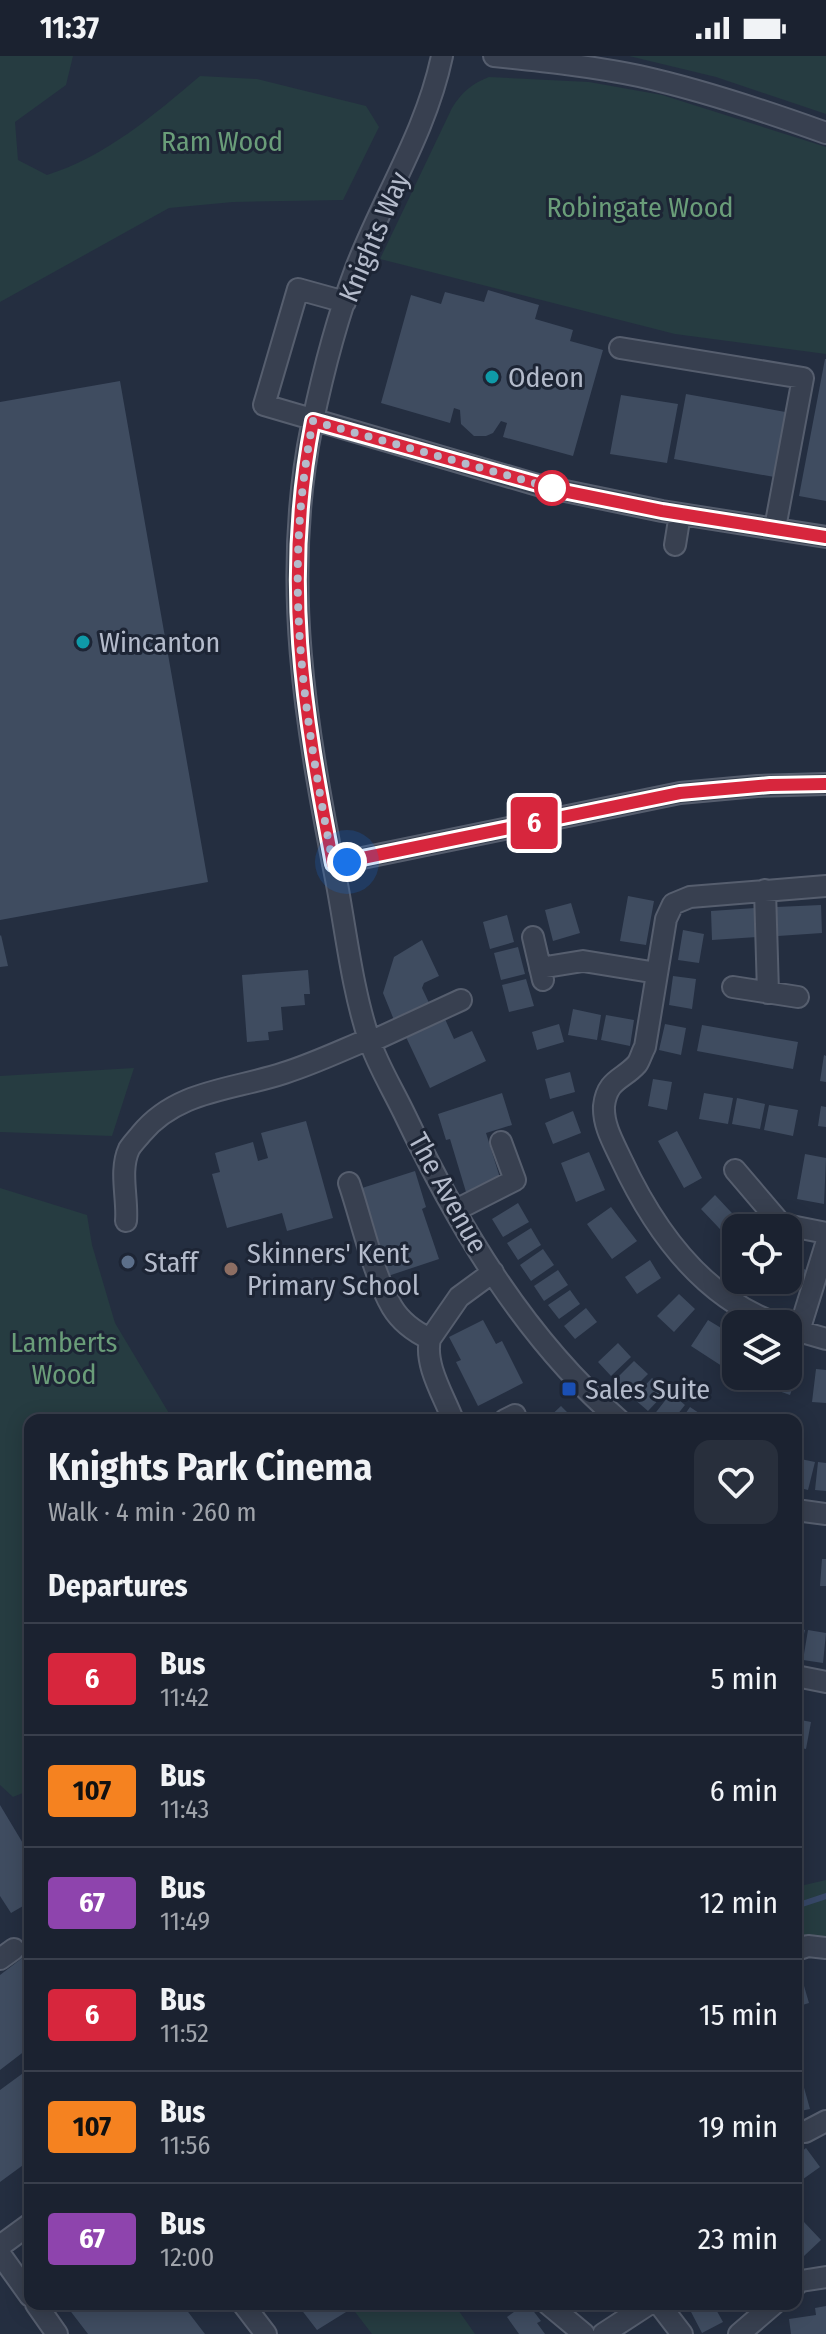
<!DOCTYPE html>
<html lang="en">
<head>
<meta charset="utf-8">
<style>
	body { margin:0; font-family:"Fira Sans Condensed",sans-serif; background:#282f3c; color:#f1f3f6; height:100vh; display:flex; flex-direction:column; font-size:30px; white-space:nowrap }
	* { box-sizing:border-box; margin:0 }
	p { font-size:26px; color:#a0a4ab }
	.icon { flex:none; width:44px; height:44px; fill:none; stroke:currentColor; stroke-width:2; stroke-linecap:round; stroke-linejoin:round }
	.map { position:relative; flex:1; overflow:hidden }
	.panel { position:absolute; left:24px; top:1358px; width:778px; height:896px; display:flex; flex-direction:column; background:#1b2230; border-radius:16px; box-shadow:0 4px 20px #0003,0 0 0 2px #393f4c }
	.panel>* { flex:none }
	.badge { padding:0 16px; border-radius:6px; font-size:28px; line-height:52px }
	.controls { position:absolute; left:722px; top:1158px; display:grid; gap:16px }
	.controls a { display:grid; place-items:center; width:80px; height:80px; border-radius:16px; background:#1b2230; box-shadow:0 4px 20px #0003,0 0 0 2px #393f4c; font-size:40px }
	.you { position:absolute; width:40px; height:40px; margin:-20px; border:6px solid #fff; border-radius:50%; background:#1a73e8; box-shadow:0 0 0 12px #1a73e833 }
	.map>.badge { position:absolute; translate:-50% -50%; box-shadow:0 0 0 4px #fff }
	h2 { padding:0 24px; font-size:30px; line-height:72px }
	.round { display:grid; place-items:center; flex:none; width:84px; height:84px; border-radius:16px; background:#282f3c }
	.summary { display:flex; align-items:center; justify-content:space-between; height:136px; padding:0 24px }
	h1 { font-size:38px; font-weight:700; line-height:60px }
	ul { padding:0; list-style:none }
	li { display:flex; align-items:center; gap:24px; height:112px; padding:0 24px; border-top:2px solid #393f4c }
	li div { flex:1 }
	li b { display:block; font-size:30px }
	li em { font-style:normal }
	li .badge { min-width:88px; font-weight:700; text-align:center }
	.status { display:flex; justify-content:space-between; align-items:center; height:56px; padding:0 40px; background:#1b2230; direction:ltr }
	.status svg { height:22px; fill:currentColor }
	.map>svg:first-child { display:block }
	.green { fill:#263c41 }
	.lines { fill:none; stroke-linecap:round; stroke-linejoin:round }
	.stream { stroke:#374868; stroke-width:6 }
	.building { fill:#3f4c60 }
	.minor-casing { stroke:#565e6e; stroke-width:24 }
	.minor { stroke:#384050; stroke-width:20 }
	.line-casing { stroke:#fff; stroke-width:18 }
	.line { stroke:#d7263d; stroke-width:12 }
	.walk { stroke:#b4bbcb; stroke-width:8; stroke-dasharray:0 14.4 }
	.culture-dot { fill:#0f9aa8; stroke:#1d2535; stroke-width:3 }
	.stop-dot { fill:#fff; stroke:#d7263d; stroke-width:4 }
	.service-dot { fill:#5c6f8a; stroke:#1d2535; stroke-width:3 }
	.education-dot { fill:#8d6e63; stroke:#1d2535; stroke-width:3 }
	.transit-dot { fill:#1a4fb4; stroke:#1d2535; stroke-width:3 }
	.labels { text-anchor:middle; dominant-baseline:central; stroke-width:6; stroke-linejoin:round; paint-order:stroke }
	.park-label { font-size:28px; fill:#6a9d79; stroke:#1d2535 }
	.street-label { font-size:28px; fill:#b4bbcb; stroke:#1d2535 }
	.poi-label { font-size:28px; fill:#b4bbcb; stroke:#1d2535; text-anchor:start }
</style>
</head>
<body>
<div class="status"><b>11:37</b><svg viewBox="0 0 49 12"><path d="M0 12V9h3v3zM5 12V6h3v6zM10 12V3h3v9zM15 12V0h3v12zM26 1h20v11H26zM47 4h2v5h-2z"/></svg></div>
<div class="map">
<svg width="826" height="2278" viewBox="0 0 826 2278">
	<rect width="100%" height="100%" fill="#242e40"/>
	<path class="green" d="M0,0H73L66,29L15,66L18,104L47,119C105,101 154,59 200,20L257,23L366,50L379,71L343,144L233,146L169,152L0,246Z
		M629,0H826V58L716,21Z
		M489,21L589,26L662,39L826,91V298L675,278L380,203L452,52C462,36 471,28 489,21Z
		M134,1012L112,1080L0,1076V1020Z
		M0,1132L87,1159L92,1189L115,1267L173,1364H30V1734L13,1741L0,1729Z
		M826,1824V1884L796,1890V1831Z
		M349,2248H454L475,2278H372Z"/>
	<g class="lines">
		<path class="stream" d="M796,1850L826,1840"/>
	</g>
	<path class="building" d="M488,234L539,249L535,263L573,274L570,285L603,294L573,400L503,381L507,367L501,365L493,377L486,380H474L461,368L460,354L454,352L450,367L381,347L411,239L441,248L445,236L484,246Z
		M825,303H826V445L799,440Z
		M120,325L208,826L0,864V346Z
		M686,338L791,357L780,422L674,403Z
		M621,339L678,348L667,407L610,398Z
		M628,840L654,845L646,889L620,885Z
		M571,847L580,877L553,885L545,854Z
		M821,849L822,877L778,880L776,851Z
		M755,852L757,881L712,884L711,855Z
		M507,859L514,886L490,893L483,866Z
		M683,874L704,878L699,907L678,904Z
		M1,879L8,910L0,911V880Z
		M422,884L439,920L424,927L422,932L430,949L394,964L383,937L394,901Z
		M518,891L525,918L501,924L494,897Z
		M308,914L310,938H304L305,949L281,951L283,974L268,976L269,984L247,986L242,919Z
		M673,920L696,923L692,953L669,949Z
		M526,923L534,950L509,956L502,929Z
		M573,953L601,959L597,984L568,979Z
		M606,959L634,964L630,990L601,984Z
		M445,963L454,983L472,975L486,1005L430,1032L406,981Z
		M559,968L564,986L537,994L532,976Z
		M665,968L686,972L681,999L659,994Z
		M702,969L798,986L793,1013L697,995Z
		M824,999L826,1000V1026L820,1025Z
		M570,1016L575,1036L550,1043L545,1023Z
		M653,1023L672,1026L667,1054L648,1050Z
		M502,1037L512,1069L486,1077L501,1125L466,1136L450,1083L446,1084L438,1058Z
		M704,1037L733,1042L728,1068L699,1063Z
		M737,1042L765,1048L760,1073L732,1068Z
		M769,1049L798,1054L793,1080L764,1074Z
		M821,1050L826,1051V1071L818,1070Z
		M573,1055L581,1077L553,1088L545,1067Z
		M306,1065L333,1162L287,1175L282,1157L227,1172L212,1118L220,1116L215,1097L253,1086L258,1105L268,1102L261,1077Z
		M677,1075L702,1122L684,1132L658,1085Z
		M589,1096L605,1134L576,1146L561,1107Z
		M805,1098L826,1102L824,1148L797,1143Z
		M415,1115L426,1151L422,1153L439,1203L388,1220L359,1133Z
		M715,1139L746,1172H736V1190L701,1153Z
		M518,1147L529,1166L503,1181L492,1163Z
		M611,1151L637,1185L612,1203L587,1168Z
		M531,1172L541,1189L518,1204L507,1187Z
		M543,1193L554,1209L531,1225L520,1209Z
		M788,1203L809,1216L798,1234L783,1224H788Z
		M650,1204L661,1222L637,1238L625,1221Z
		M558,1214L568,1229L544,1245L534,1230Z
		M570,1234L580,1248L559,1263L548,1249Z
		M679,1238L695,1253L674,1276L657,1260Z
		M586,1252L597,1266L575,1283L564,1270Z
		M483,1264L496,1288L502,1285L523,1327L478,1350L456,1306L461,1304L449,1281Z
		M708,1264L736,1281V1301L728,1314L691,1290Z
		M618,1287L631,1301L611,1320L598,1306Z
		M634,1305L648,1318L628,1338L615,1324Z
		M788,1305L800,1309L790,1339L751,1325L752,1320H788Z
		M816,1313L826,1314V1347L812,1346Z
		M652,1322L667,1335L648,1355L633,1342Z
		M671,1337L685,1349L673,1364H659L653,1360Z
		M561,1350L575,1364H546Z
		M690,1351L705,1361L703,1364H681Z
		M796,1402L815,1406L808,1434L796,1431Z
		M818,1406L826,1407V1435L815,1434Z
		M822,1503H826V1530H820Z
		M796,1571L805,1574L797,1607H796Z
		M808,1574L826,1577L823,1607L803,1604Z
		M796,1663L811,1666L806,1693L796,1691Z
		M0,1749L30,1799V1846L11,1857L0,1840Z
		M30,1896V1991L0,2014V1919Z
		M802,1923L809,1947L796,1951V1925Z
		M30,2012V2104L0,2126V2034Z
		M803,2028L810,2053L796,2056V2030Z
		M806,2092L820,2111L799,2126L796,2121V2100Z
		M804,2166L821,2184L804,2200L796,2191V2173Z
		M65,2248H182L205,2278H88Z
		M297,2248H359L317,2274Z
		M525,2248H528L541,2265L537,2267L545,2278H519L507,2261Z
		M703,2248H713L723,2266L702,2277L690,2254Z
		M826,2250V2278H791L789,2263L816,2259L815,2252Z"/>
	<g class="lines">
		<g class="minor-casing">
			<path id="minor" d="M442,0C426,76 384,140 356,212C337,262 323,316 312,369C280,525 306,670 336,823C346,875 352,933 369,983C377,1008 392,1032 404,1057C457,1168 524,1282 619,1364
				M494,0C542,5 591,10 639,20C702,34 765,55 826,77
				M345,246L298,233L264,349L541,430L662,455L826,481
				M620,292L803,322L775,472
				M675,489L680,458
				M333,808L680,737L757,730L826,728
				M765,834L768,937
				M533,881L543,924
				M540,912L583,905L657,917
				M733,931L798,941
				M370,986L461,944
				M735,1114L781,1168L826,1177
				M349,1127C361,1162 374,1221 392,1251C401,1266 415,1276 430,1283
				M456,1154L515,1124L501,1086
				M126,1165C128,1142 119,1115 129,1093C132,1088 137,1083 141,1078C177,1034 233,1034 284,1017C313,1008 340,995 369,983
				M778,1268C702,1242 653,1172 621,1103C613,1086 603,1069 604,1050C607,1023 623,1024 637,1008C640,1004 642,996 645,991L666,863L673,848L690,841L826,830
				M788,1272L826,1283
				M799,1275L826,1188
				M453,1364C444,1340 424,1309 430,1283L459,1241L493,1216
				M505,1364L515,1359
				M796,1454L826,1458
				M796,1620L826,1626
				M796,1894L808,1890L826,1892
				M0,1903L14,1893
				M796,2076H805L826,2065
				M0,2190L30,2168
				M0,2198L30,2240
				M796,2229L801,2225L826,2221
				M36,2248L57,2278
				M243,2248L266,2278
				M548,2248L584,2278
				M659,2248L682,2278
				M603,2278L649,2248
				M739,2278L774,2248"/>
		</g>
		<use href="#minor" class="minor"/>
	</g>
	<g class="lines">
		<g class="line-casing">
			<path id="line" d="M826,481L662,455L563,435L313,365C282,524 303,652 333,808L680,737L770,729L826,728"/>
		</g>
		<use href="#line" class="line"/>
		<path class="walk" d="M347,806L333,808C303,652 282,524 313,365L563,435L552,432"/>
	</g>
	<g class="culture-dot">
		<circle cx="492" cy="321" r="8"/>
		<circle cx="83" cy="586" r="8"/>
	</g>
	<circle class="stop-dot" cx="552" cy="432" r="16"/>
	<circle class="service-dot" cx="128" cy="1206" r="8"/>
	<circle class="education-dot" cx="231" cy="1213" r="8"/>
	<rect class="transit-dot" x="561" y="1325" width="16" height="16" rx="4"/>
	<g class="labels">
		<g class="park-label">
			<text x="222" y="85">Ram Wood</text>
			<text x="640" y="151">Robingate Wood</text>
			<text x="64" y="1286">Lamberts<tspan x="64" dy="32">Wood</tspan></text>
		</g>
		<g class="street-label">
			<text transform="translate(374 181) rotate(-67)">Knights Way</text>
			<text transform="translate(448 1137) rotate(61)">The Avenue</text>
		</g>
		<g class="poi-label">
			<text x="508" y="321">Odeon</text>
			<text x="99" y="586">Wincanton</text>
			<text x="247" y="1197">Skinners' Kent<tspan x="247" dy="32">Primary School</tspan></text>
			<text x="144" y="1206">Staff</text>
			<text x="585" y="1333">Sales Suite</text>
		</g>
	</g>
</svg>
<div class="controls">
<a><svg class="icon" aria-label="locate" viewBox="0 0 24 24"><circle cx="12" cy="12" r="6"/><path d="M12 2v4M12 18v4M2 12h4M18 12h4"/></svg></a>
<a><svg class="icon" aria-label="layers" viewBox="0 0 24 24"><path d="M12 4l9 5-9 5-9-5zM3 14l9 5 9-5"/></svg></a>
</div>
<div class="you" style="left:347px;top:806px"></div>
<b class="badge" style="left:534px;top:767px;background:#d7263d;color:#fff">6</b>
<section class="panel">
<div class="summary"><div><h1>Knights Park Cinema</h1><p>Walk · 4 min · 260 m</p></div><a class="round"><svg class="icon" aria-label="heart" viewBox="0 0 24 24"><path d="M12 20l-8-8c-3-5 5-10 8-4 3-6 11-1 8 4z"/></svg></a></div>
<h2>Departures</h2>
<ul>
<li><span class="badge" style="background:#d7263d;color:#fff">6</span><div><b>Bus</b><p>11:42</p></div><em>5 min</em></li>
<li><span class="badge" style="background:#f58220;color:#111">107</span><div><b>Bus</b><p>11:43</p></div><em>6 min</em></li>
<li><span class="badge" style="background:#8e44ad;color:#fff">67</span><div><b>Bus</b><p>11:49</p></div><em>12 min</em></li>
<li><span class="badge" style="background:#d7263d;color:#fff">6</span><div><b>Bus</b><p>11:52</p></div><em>15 min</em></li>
<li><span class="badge" style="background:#f58220;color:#111">107</span><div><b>Bus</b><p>11:56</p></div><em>19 min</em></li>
<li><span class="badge" style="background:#8e44ad;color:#fff">67</span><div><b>Bus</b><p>12:00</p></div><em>23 min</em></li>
</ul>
</section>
</div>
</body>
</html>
